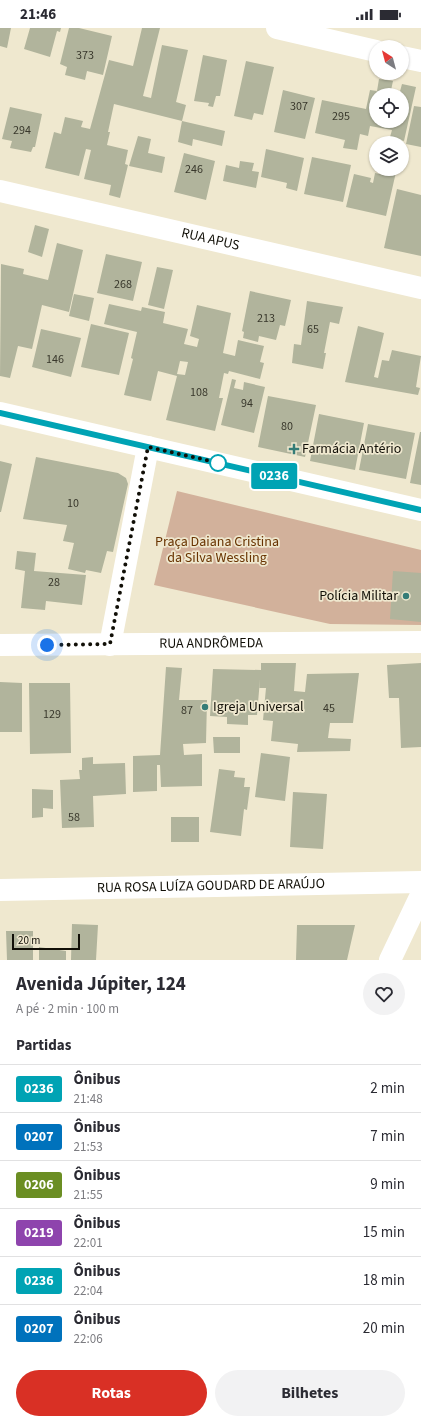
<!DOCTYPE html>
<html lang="pt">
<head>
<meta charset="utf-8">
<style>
	body { margin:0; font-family:"Source Sans 3",sans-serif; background:#f2f2f3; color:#2b2b33; height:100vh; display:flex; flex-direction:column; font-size:15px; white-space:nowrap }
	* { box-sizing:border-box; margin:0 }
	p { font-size:13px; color:#7c7c81 }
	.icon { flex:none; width:22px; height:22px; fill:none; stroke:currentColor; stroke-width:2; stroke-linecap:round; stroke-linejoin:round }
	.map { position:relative; height:932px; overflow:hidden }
	.side { display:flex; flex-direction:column; background:#fff; flex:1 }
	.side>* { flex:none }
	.badge { padding:0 8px; border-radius:3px; font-size:14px; line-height:26px }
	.needle { width:26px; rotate:324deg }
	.fabs { position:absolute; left:369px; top:12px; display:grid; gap:8px }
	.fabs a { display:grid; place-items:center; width:40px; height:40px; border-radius:50%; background:#fff; box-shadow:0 1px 3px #0004; font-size:20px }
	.scale { position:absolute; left:12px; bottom:10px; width:68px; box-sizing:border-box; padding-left:4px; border:2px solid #110f07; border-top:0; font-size:11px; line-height:14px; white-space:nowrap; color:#110f07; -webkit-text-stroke:3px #efe8cf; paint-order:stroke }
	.you { position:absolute; width:20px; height:20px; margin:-10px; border:3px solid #fff; border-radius:50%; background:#1a73e8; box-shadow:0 0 0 6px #1a73e833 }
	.map>.badge { position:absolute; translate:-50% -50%; box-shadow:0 0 0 2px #fff }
	h2 { padding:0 16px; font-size:15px; line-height:36px }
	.round { display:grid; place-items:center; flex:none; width:42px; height:42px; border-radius:21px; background:#f2f2f3 }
	.summary { display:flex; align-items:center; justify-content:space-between; height:68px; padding:0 16px }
	h1 { font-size:19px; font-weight:700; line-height:30px }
	.cta { display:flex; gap:8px; margin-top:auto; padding:8px 16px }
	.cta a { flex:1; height:46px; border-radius:24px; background:#d93025; color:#fff; font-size:16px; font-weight:700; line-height:46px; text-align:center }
	.cta a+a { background:#f2f2f3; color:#2b2b33 }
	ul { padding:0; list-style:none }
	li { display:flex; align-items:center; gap:12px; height:48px; padding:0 16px; border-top:1px solid #e1e1e2 }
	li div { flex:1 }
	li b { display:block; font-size:15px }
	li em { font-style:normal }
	li .badge { min-width:44px; font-weight:700; text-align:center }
	.status { display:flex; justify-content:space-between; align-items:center; height:28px; padding:0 20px; background:#fff; direction:ltr }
	.status svg { height:11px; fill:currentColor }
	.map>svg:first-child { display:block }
	.green { fill:#d2b19b }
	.building { fill:#b1b49c; fill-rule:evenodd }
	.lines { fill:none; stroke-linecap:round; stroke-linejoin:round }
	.minor { stroke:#fff; stroke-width:22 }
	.secondary { stroke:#fff; stroke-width:22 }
	.line-casing { stroke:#fff; stroke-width:9 }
	.line { stroke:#00a3b4; stroke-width:6 }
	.walk { stroke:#110f07; stroke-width:4; stroke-dasharray:0 7.2 }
	.poi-dot { fill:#347c77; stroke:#efe8cf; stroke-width:1.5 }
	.stop-dot { fill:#fff; stroke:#00a3b4; stroke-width:2 }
	.labels { text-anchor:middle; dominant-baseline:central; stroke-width:3.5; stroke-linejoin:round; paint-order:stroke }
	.number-label { font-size:12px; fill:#39382c }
	.street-label { font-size:14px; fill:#110f07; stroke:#efe8cf }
	.poi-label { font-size:14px; fill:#110f07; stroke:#efe8cf; text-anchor:start }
	.park-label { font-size:14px; fill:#683300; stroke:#efe8cf }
</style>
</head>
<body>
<div class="status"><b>21:46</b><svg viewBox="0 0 49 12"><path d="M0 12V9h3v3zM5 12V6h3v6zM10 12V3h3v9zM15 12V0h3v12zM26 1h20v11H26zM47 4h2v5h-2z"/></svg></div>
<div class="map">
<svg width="421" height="932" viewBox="0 0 421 932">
	<rect width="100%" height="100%" fill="#efe8cf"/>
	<path class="green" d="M177,463L421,522V597L330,596L154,557Z"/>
	<path class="building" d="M0,0H11L7,20L0,18Z
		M30,0H61L60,4L57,3L50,29L24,21Z
		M69,0H79L112,8L103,47L87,43L85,52L65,47L67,39L60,36Z
		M142,0H160L143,68L151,70L162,17L188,22L176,74L186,77L182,93L114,76L108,104H110L107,117L128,122L125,136L128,137L120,170L109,167L111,157L84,151L91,122L86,121L79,148L45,140L54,104L61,106L65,89L83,93L81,99L90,101L109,32L133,38Z
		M203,27L227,32L220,68H216L213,79L208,78L209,75L194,73Z
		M246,33L274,39L263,87L254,85L252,92L234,88Z
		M379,51L393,53L390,67H376V93H402V67H399L402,56L416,59L404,113L390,109L392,102L370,98L368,108L360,106L357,122L343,120L345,112L315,105L322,72L366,81L370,62L377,63Z
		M283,62L315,70L305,111L274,104Z
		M414,78L421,79V119L406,116Z
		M10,79L42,86L35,119H33L31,124L10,120L12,113L2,111Z
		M182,93L225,103L222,118L193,111L192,118L178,114Z
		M138,108L151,111L148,125L165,129L162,145L129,138Z
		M266,121L304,130L297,163L286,160L287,155L261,149Z
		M184,125L215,133L206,172L174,164Z
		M312,129L351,137L343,174L304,166Z
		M240,133L254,135L252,143L259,144L256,160L223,153L226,137L239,140Z
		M386,141L396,144L386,188L346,179L354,146L371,150L370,154L373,155L375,145L384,147Z
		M397,161L421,167V228L384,220Z
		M35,197L49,201L42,229L28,224Z
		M57,215L83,222L69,284L42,277L32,321L18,318L10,350L0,348L1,236L24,241L23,246L48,252Z
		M106,226L142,234L133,273L97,265Z
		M157,239L173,242L164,281L148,277Z
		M250,263L291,272L285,298L280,297L276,312L259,308L258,314L243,310L244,304L242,303Z
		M74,266L94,270L89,293L69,288Z
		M307,273L343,279L339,296L330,294L324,325H326L323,341L292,335L294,316L301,317Z
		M109,276L141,283L142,279L165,284L163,295L188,301L184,316L197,319L199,311L190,308L197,277L231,285L223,325L235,328L238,312L264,318L260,334L264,335L260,351L229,343L228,346L224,345L219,370H223L215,403L166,392L177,348L158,343L151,373L124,367L133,331L131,330L137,304L104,296ZM180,333L188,334L185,347L177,346Z
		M91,296L129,305L119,347L81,339Z
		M358,298L384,305L374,349L378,350L382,332L389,333L392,322L421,328L416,359L420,360L418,367L345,354Z
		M41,301L81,310L71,349L32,339Z
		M232,351L236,352L234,360L243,362L244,354L265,359L254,405L221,397Z
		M268,368L316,377L305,429L258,419Z
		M319,386L364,395L355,442L310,433Z
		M368,396L415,405L406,451L359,442Z
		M420,404H421V457L410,455Z
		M36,429L118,445L126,450L128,456L113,524L107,523L101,545L86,542L85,545L68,541L74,515L63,513L67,497L23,491Z
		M0,433L12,436L1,484H0Z
		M17,523L36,525L34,543L86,547L82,577L46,573L45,582L21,580L25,543L15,541Z
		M393,543L421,545V594L390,591Z
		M261,635H296L294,663L305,664L307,646L359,645L353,695H330L328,710L351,711L350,723L297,724L298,716L271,713L273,693L263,692L266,660H259L260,651L257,687H248V697L227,696V689L210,688L213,641L261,642Z
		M421,635V719L401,720L399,670H389L387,637Z
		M166,639L182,640L179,672H207L206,715L183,716L184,727L202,726V758L161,759L160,737H157V763L133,764V728L160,727Z
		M0,654L22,655V704H0Z
		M29,655H70L71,725L30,726Z
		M213,709H240V725H214Z
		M261,725L290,729L285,773L255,769Z
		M93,729V736L125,735L126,766L93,768L94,799L62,800L60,752L80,751L79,742H82V730Z
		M219,741L235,743L234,749L245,750L244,759H250L247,782L244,781L241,808L210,804Z
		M32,761L53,762V781L43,780V789L32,790Z
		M293,764L327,766L323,821L290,819Z
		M171,789H199V814H171Z
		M72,896L98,897L96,932H71Z
		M297,897H355L347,932H296Z
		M6,903H33V932H7Z
		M39,919L66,923V932H39Z"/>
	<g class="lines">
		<g class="minor">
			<path d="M277,0L376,23"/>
			<path d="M402,29L421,33"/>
			<path id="s1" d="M0,163L421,260"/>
			<path id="s2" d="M0,617L421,614"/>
			<path d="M110,617L148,419"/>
			<path id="s3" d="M0,862L421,854"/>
		</g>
		<path class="secondary" d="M0,385L421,482
			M390,932L421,867"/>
	</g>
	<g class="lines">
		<g class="line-casing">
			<path id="line" d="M0,385L421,482"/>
		</g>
		<use href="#line" class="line"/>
		<path class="walk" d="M47,617L110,616L148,419L224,436L218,435"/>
	</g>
	<g class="poi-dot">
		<path d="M292 415h4v4h4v4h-4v4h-4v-4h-4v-4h4z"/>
		<circle cx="406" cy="568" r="4"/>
		<circle cx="205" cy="679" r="4"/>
	</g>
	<circle class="stop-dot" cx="218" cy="435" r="8"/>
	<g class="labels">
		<g class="number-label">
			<text x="85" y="27">373</text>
			<text x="299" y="78">307</text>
			<text x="341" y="88">295</text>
			<text x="22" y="102">294</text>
			<text x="194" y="141">246</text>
			<text x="123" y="256">268</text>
			<text x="266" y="290">213</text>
			<text x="313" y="301">65</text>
			<text x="55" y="331">146</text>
			<text x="199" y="364">108</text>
			<text x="247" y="375">94</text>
			<text x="287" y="398">80</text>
			<text x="73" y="475">10</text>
			<text x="54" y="554">28</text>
			<text x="329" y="680">45</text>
			<text x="187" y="682">87</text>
			<text x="52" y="686">129</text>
			<text x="74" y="789">58</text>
		</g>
		<g class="street-label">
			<text stroke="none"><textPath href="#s1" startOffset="216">RUA APUS</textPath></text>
			<text stroke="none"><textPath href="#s2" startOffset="211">RUA ANDRÔMEDA</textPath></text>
			<text stroke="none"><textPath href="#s3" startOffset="211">RUA ROSA LUÍZA GOUDARD DE ARAÚJO</textPath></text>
		</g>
		<g class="poi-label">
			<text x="302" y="421">Farmácia Antério</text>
			<text x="398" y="568" text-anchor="end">Polícia Militar</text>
			<text x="213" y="679">Igreja Universal</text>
		</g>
		<g class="park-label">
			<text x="217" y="514">Praça Daiana Cristina<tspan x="217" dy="16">da Silva Wessling</tspan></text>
		</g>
	</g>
</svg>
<div class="fabs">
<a><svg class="needle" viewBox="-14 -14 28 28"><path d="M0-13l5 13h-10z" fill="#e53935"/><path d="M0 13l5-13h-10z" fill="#7c7c81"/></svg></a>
<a><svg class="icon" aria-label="locate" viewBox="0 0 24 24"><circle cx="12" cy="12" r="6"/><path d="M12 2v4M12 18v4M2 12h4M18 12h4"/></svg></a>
<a><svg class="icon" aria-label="layers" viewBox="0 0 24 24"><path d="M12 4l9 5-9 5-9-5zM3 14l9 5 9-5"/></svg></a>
</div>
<div class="scale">20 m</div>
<div class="you" style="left:47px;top:617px"></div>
<b class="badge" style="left:274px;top:448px;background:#00a3b4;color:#fff">0236</b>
</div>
<section class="side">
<div class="summary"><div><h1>Avenida Júpiter, 124</h1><p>A pé · 2 min · 100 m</p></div><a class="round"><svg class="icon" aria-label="heart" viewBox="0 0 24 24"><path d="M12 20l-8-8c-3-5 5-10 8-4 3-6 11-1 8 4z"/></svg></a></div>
<h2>Partidas</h2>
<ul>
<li><span class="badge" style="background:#00a3b4;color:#fff">0236</span><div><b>Ônibus</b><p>21:48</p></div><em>2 min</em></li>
<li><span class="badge" style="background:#0072bc;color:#fff">0207</span><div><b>Ônibus</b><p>21:53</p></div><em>7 min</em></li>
<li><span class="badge" style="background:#6b8e23;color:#fff">0206</span><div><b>Ônibus</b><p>21:55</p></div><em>9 min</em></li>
<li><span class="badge" style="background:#8e44ad;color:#fff">0219</span><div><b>Ônibus</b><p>22:01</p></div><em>15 min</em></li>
<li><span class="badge" style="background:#00a3b4;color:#fff">0236</span><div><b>Ônibus</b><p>22:04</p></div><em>18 min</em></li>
<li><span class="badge" style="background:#0072bc;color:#fff">0207</span><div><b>Ônibus</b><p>22:06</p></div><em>20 min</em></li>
</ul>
<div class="cta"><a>Rotas</a><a>Bilhetes</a></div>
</section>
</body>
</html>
